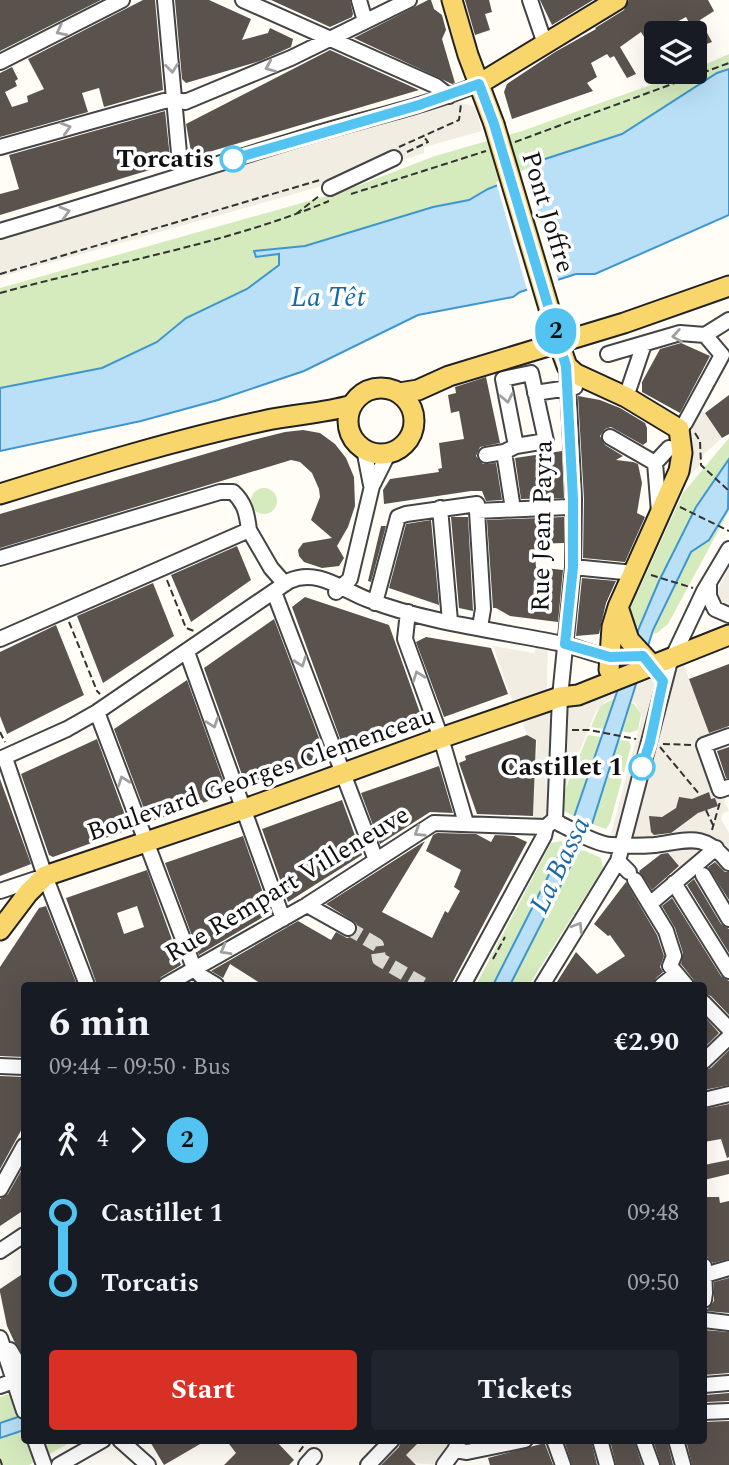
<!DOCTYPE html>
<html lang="en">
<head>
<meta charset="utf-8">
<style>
	body { margin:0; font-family:Spectral,serif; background:#20242c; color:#f1f3f6; height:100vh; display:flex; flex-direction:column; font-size:26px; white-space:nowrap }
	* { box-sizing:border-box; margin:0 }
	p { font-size:23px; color:#9ea1a6 }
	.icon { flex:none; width:38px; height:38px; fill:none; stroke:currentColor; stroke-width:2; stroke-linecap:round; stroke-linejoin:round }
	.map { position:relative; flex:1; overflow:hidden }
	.panel { position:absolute; left:21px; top:982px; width:686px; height:462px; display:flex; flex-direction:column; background:#171b24; border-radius:7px; box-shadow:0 7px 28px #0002 }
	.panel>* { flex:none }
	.badge { padding:0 14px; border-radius:23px; font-size:24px; line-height:46px }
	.controls { position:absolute; left:644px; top:21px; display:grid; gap:14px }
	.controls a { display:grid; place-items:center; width:63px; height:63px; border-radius:7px; background:#171b24; box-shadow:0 7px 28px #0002; font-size:35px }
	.map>.badge { position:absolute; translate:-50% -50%; box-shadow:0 0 0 4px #fff }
	.legs { display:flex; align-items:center; gap:10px; height:77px; padding:0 28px; font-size:23px }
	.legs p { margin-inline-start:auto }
	.overview { display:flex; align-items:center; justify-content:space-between; height:119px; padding:0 28px }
	h1 { font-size:38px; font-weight:700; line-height:52px }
	.action { display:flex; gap:14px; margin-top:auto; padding:14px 28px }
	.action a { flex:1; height:80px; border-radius:7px; background:#d93025; color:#fff; font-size:28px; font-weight:700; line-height:80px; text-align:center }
	.action a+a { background:#20242c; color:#f1f3f6 }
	ul { padding:0 28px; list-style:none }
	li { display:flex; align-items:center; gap:24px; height:70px; font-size:26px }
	li i { display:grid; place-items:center; width:10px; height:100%; margin:0 9px; background:currentColor }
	li i::after { content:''; width:18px; height:18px; margin:-9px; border:5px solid; border-radius:50%; background:#171b24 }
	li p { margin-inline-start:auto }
	li:first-child i { background:linear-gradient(#0000 50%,currentColor 0) }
	li:last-child i { background:linear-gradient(currentColor 50%,#0000 0) }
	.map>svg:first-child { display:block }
	.green { fill:#d5ebbd }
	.plaza { fill:#f1ede2; fill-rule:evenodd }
	.water { fill:#b9e0f7; stroke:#3f96cf; stroke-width:2 }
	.pier { fill:#fffdf5 }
	.building { fill:#5a524d; fill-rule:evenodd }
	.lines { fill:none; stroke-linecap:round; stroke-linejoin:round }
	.minor-tunnel { stroke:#dbdad3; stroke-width:14; stroke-dasharray:14 7; stroke-linecap:butt }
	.minor-casing { stroke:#444; stroke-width:18 }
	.major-casing { stroke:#222; stroke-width:23 }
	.path { stroke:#333; stroke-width:2; stroke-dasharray:7 3.5; stroke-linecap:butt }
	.minor { stroke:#fff; stroke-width:14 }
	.major { stroke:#f9d66b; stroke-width:19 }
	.major-bridge-casing { stroke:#222; stroke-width:23; stroke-linecap:butt }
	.major-bridge { stroke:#f9d66b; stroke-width:19 }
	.oneway { stroke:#a0a0a0 }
	.line-1-casing { stroke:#fff; stroke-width:16 }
	.line-1 { stroke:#53c4f1; stroke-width:10 }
	.stop-1-dot { fill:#fff; stroke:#53c4f1; stroke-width:3.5 }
	.labels { text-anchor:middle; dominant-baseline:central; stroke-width:7; stroke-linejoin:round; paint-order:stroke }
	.stop-label { font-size:26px; font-weight:bold; fill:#111; stroke:#fff; text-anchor:end }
	.street-label { font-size:26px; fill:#111; stroke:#fff }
	.water-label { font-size:28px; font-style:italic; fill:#1768a6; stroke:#fff }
</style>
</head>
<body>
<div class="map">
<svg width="729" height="1465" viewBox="0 0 729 1465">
	<rect width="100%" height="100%" fill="#fffdf5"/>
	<path class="green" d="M729,54V69L717,73L622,134L542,160L524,175L488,189L469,200L433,207L305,246L254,251L256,257L279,254V265L247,289L186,318L157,342L102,368L0,388V288L344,191L435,156L522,131L687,72H695V69Z
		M729,438V459L696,507L659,581L639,628L633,623L630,609L683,493Z
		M251 501a13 13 0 1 1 26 0a13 13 0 1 1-26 0Z
		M729,501V511L668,624L657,633L651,634L691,552L709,540L728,509Z
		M615,698L604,729L591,727L600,706Z
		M629,702L634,704L641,714L638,730L629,733L621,731Z
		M588,735L601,737L576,817L564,811V792Z
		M618,740L629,741L631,746L610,823L606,829L592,824Z
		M561,841L565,843L493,985H476L551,843Z
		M581,849L601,858L603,868L529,985H510Z
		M24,1389V1415L0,1423V1397Z
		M24,1430V1440H75L29,1465H0V1438Z"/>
	<path class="plaza" d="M450,99L475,107L482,131L424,147V153L340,181L0,277V236Z
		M698,409L705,413L722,438L704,454L701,465L683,480L688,428Z
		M729,567V610L721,608L713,593H716Z
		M537,645L548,646L547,690L513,703L493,646L534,653Z
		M682,659L729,790L724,801L729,811L723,813L721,819L729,833V853L717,848L686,874L666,850L608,845L642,717L635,703L615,697L606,701L596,711L563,792V811L551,818L533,822L537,741L527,735L522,721ZM708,792L711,799H715L712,803L714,808L695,813L662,839L658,838L651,832L650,816L662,817L676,808L678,798L691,800Z
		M421,1440H451L441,1465L412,1463L406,1455Z"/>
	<path class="water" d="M729,69V215L595,274H576L520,292L513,297L418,315L304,371L218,400L141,421L0,451V388L102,368L157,342L186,318L247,289L279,265V254L256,257L254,251L305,246L433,207L469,200L488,189L524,175L542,160L622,134L717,73Z
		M729,459L728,509L709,540L691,552L653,630L592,824L510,985H493L565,843L639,628L659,581L696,507Z
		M24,1415V1430L0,1438V1423Z"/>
	<path class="pier" d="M526,169L559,283L528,293L496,182Z
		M572,815L595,825L584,851L562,841Z"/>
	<path class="building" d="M0,0H101L0,51Z
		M143,0H155L163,90L104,107L99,88L82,93L88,112L0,137V73L12,67L18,79L15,81L17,86L5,92L12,107L28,102L27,96L44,89L28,59Z
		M175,0H209L251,19L242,40L268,33L270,28L293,39L291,47L260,61L186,83L182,79Z
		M271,0H350L353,14L352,17L330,27Z
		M428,0H431L434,9L442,15L446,30L442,39L455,83L452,84L354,38Z
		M465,0H489L492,12L485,14L490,30L475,35Z
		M540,0H593L552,25Z
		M629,0H708L714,11L700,20L712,42L695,48V33L686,17L656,33V53L649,39L646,40L641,32L620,47L636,74L627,78L614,56L610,58L607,54L591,63L597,77L587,83L593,91L512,119L504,92L507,84L555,52L596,29L595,28L624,10Z
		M330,50L419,90L192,157L186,124Z
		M165,111L170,158L152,163L153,169L0,215V194L19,189L9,155Z
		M681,343L710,356L680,413L642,392V382L660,349Z
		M486,377L500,443L480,447L476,456L483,464L496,463L502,500L486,501L482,491H471L384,504L383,490L390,479L439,472L438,469L442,468L439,443L464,439L459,411L451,413L448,395L456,393L455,387Z
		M729,395V434L722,438L705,413Z
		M578,396L600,400L620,408L645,423L647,428V442L643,445L611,427L605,429L600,436L605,445L623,456L616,460L633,462L638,464L642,483L637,513L645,517L625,562L583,558L584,499Z
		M303,430L320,433L335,444L346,458L354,477L355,506L348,527L337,546L344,558L339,566L322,568L304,562L299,556L298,550L303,543L332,538L311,520L320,497L319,489L312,473L300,462L291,460L0,548V514L253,440L285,432Z
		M562,451L564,498L521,499L515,458Z
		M451,517H468L473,611L459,608Z
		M564,517V543L534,544L536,567L563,570L558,622L510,616L496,608H493L487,520Z
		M431,520L439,605L389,588L406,524Z
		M381,526H386L371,582L368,581Z
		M237,546L251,580L191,622L171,575Z
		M582,578L616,581L606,603L599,634L576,636Z
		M153,583L174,636L103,683L77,616Z
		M305,597L389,625L424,724L345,752L292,607Z
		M274,619L327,759L249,787L246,786L204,668Z
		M56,625L84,695L7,734L0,716V652Z
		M426,637L491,648L508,694L444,717L416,642Z
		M729,664V726L709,733L689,679Z
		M187,680L228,794L149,822L114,729Z
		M527,735L536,740L533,816L477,814L459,763L466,760L465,756Z
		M97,739L130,829L53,857L49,855L21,774Z
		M729,747V778H726L717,751Z
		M439,766L453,813L430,812L380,844L361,793Z
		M0,779L31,864L0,876Z
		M709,792L711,799L715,798L718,806L698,813L671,833L654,835L651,832L649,816L662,817L676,808L679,797L692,799Z
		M342,800L362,855L288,902L262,829Z
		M437,833L476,834L491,842L495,835L514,836L527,842L451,985H263L230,964L223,978L211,971L298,921L331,940L336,932L347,938L353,936L358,929L356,923L326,904L425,841L382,912L432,938L445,911L448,913L460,891L454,887L461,870L426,851L433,835Z
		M243,836L270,913L199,955L165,863Z
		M668,853L679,866L652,890L639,871L661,854Z
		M715,862L725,872H729V900L708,867Z
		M147,870L181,965L161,977L156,985H97L66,898ZM137,906L144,927L124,934L117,913Z
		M694,879L721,924L729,929V953L687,885Z
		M626,882L657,935L664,956L660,967L663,972L656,978L653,985H555L576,952L597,974L625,956L610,935L608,936L594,924Z
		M672,898L721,976L729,981V1015L711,996L704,994V985H695L693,979L681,964L683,953L675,928L662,906Z
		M46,906L77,985H24L22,1040H24V1057L0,1056V967L39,908Z
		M704,1016L719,1033L704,1048Z
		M729,1050V1085L704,1090V1070L711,1068Z
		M0,1076L24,1077V1125L0,1169Z
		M729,1104V1157L727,1158L721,1139L704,1142V1109Z
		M729,1160V1174L704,1180V1165Z
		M24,1166V1210L0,1226V1199L8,1194Z
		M704,1197H719L720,1203L729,1201V1259L713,1263L707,1257L704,1239Z
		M24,1273V1356L14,1341L7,1326L0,1292V1289Z
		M729,1278V1313L706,1311L714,1301V1282Z
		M704,1330L729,1332V1373L704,1375Z
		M729,1393V1401L706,1402L705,1395Z
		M729,1421V1465H692L686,1440H704V1422Z
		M149,1440H207L164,1465Z
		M226,1440H275L294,1460L289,1465H224L236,1453Z
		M401,1440H421L406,1455L416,1465H381L399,1447Z
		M564,1440H591L597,1465H572Z
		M610,1440H634L642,1465H616Z
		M653,1440H667L673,1465H661Z
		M541,1444H545L553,1465H490L488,1458Z"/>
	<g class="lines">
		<path class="minor-tunnel" d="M348,928L377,945L379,959L424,985"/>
		<g class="minor-casing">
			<path id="minor" d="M165,0L181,175
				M243,0L436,86L449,96
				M359,0L365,21
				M530,0L545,44
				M0,62L122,0
				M0,147L164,101L175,99L185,102L291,58L409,0
				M330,188L394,158
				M0,231C102,201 203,168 305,137C363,119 423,107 479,84
				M705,335L729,320
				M608,354L680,333L705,335L722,355L685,423L679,429
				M567,366L574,499L573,567L560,697L555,819L560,824C575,831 595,844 611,845C625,846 642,846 655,845C690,840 704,832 729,863
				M535,393L575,387
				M626,397L644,344
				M610,437L655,463
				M364,449L371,485
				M504,452L513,509
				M486,455L504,452L516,446L546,441L531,373L503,379L516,446
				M440,508L450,621
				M477,511L483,609L480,627
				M659,512L655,463L669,448
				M249,530L271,568L285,584
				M0,558L220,492H233C245,503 247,514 249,530L0,639
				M573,567L634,573
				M709,583V596L715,609L729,615
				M274,592L376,860
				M336,592L350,579L372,486L388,454
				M375,603L398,517L406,514L477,504V511L568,507
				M408,612L405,639L441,738L466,823
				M187,652L283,919
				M97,712L194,968L201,976L216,985
				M729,736L704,745L720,790L729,787
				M5,758L45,876L87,985
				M0,759L67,729L97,712L289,581C318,568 342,590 369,600C425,622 499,631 558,643C576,646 593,655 610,657C621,658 632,656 643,656
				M618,861L629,872
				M703,875L729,919
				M635,880L666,931L674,956L670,966L686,985
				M674,883L729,971
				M0,891L42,877
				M651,903L716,848
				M307,905L348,928
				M166,985L307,905L434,823L546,827L555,819
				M463,985L544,836L546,827
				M542,985L618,861L669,665L704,591L729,549
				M662,985L676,974
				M704,1003L729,1029
				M704,1061L729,1037
				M0,1066L24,1067
				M704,1100L729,1094
				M0,1189L24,1146
				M0,1251L24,1235
				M704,1266L705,1293L704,1300
				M705,1275L729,1268
				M704,1320L729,1323
				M0,1338L24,1411
				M10,1350L24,1374
				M704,1385L729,1383
				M0,1386L14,1381
				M704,1412L729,1411
				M35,1440L44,1465
				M120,1440L148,1465
				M554,1440L563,1465
				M600,1440L607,1465
				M643,1440L652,1465
				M676,1440L683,1465
				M455,1450L467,1452L525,1440
				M59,1465L103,1440
				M306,1465L314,1456
				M368,1465L392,1440
				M444,1465L455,1450L459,1440"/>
		</g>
		<g class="major-casing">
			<path id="major" d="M452,0L468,55L494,124
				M479,84L617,0
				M563,355L567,366L576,374L626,397L679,429L682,453L679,471L618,607L612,627L609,670
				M348 421a33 33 0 1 1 66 0a33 33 0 1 1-66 0Z
				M399,393L418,390L449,376L624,323L729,286
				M0,494C87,467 174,440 263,421C293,414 322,414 352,405
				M618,607L629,640L652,665
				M0,930L28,893L45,876L253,806L432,741L560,697L578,695L729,635"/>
		</g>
		<path class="path" d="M515,142L729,63
			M399,147L459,120L461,104
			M407,152L428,142L424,137
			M351,194L486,151
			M296,214L319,196
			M0,274L320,180
			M0,293C109,263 224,245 329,201
			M695,433L700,441L701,465L729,491
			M680,507L729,531
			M651,575L693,588
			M167,580L186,628L194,631
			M69,622L97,691L100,694
			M572,730H589L636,739
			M0,732L5,742
			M663,744L692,745
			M660,747L700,795
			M706,810L713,825
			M712,830L720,802
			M493,959L505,937
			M299,1452L308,1440
			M0,1459L2,1465"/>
		<use href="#minor" class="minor"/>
		<use href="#major" class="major"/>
		<g class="major-bridge-casing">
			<path id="major-bridge" d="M494,124L563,355"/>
		</g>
		<use href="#major-bridge" class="major-bridge"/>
	</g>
	<defs><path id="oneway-chevron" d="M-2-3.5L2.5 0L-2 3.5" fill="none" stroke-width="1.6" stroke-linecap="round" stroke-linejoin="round" transform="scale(1.75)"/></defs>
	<g class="oneway">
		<use href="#oneway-chevron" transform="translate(61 31) rotate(153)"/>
		<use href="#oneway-chevron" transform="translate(270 67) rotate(157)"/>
		<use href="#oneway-chevron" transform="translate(172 68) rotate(84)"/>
		<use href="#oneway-chevron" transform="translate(66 128) rotate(-16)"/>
		<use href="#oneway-chevron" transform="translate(65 212) rotate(-16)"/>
		<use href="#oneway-chevron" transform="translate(677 336) rotate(170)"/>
		<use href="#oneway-chevron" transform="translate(507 398) rotate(79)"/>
		<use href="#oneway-chevron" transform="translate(301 662) rotate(70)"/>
		<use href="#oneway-chevron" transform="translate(418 676) rotate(-110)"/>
		<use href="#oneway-chevron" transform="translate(213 723) rotate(71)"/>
		<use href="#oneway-chevron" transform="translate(123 781) rotate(-110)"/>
		<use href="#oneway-chevron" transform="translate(419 832) rotate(147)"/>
		<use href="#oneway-chevron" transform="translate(578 927) rotate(-58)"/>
		<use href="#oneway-chevron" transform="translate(225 950) rotate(151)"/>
	</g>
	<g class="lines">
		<g class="line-1-casing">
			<path id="line-1" d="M233,159L419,105L479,84L494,124L566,366L573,499V567L565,644L610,657L643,656L663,681L650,742L642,767"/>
		</g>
		<use href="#line-1" class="line-1"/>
	</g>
	<g class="stop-1-dot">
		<circle cx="233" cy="159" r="12"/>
		<circle cx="642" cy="767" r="12"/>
	</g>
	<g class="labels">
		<g class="stop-label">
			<text x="214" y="159">Torcatis</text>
			<text x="623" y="767">Castillet 1</text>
		</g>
		<g class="street-label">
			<text transform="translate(548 212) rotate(73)">Pont Joffre</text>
			<text transform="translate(542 526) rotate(-89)">Rue Jean Payra</text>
			<text transform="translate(261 774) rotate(-19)">Boulevard Georges Clemenceau</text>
			<text transform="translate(287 884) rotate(-31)">Rue Rempart Villeneuve</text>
		</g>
		<g class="water-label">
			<text x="328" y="297">La Têt</text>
			<text transform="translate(560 865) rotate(-64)">La Bassa</text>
		</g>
	</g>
</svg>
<div class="controls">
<a><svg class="icon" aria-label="layers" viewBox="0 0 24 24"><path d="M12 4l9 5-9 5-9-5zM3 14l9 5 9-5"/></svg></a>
</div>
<b class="badge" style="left:556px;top:331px;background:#53c4f1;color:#111">2</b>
<section class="panel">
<div class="overview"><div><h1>6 min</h1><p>09:44 – 09:50 · Bus</p></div><b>€2.90</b></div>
<div class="legs"><svg class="icon" aria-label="walk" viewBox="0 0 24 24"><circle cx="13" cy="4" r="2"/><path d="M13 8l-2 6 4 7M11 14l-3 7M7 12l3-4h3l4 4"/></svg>4<svg class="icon" aria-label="forward" viewBox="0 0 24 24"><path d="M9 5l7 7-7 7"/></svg><b class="badge" style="background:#53c4f1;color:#111">2</b></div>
<ul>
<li><i style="color:#53c4f1"></i><b>Castillet 1</b><p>09:48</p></li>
<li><i style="color:#53c4f1"></i><b>Torcatis</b><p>09:50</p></li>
</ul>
<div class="action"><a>Start</a><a>Tickets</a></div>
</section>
</div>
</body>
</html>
